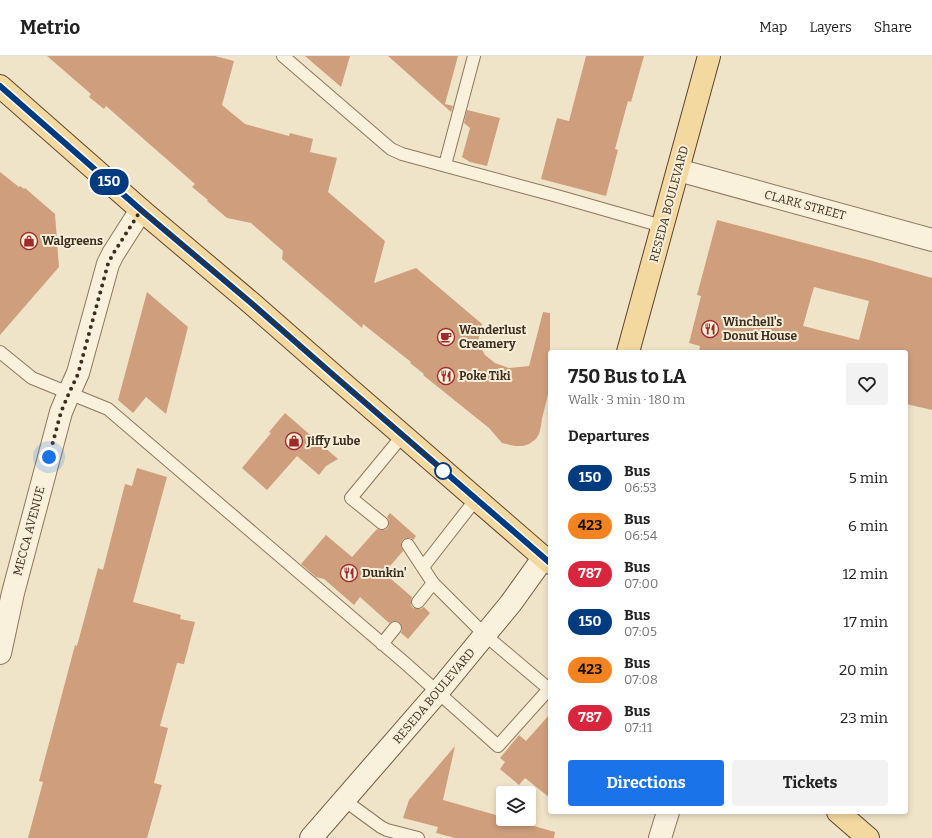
<!DOCTYPE html>
<html lang="en">
<head>
<meta charset="utf-8">
<style>
	body { margin:0; font-family:Bitter,serif; background:#f2f2f2; color:#222; height:100vh; display:flex; flex-direction:column; font-size:15px; white-space:nowrap }
	* { box-sizing:border-box; margin:0 }
	p { font-size:13px; color:#767676 }
	.icon { flex:none; width:22px; height:22px; fill:none; stroke:currentColor; stroke-width:2; stroke-linecap:round; stroke-linejoin:round }
	.map { position:relative; flex:1; overflow:hidden }
	.panel { position:absolute; left:548px; top:294px; width:360px; height:464px; display:flex; flex-direction:column; background:#fff; border-radius:4px; box-shadow:0 2px 6px #0003 }
	.panel>* { flex:none }
	.badge { padding:0 8px; border-radius:13px; font-size:14px; line-height:26px }
	.tools { position:absolute; left:496px; top:730px; display:grid; gap:8px }
	.tools a { display:grid; place-items:center; width:40px; height:40px; border-radius:4px; background:#fff; box-shadow:0 2px 6px #0003; font-size:20px }
	.you { position:absolute; width:20px; height:20px; margin:-10px; border:3px solid #fff; border-radius:50%; background:#1a73e8; box-shadow:0 0 0 6px #1a73e833 }
	.map>.badge { position:absolute; translate:-50% -50%; box-shadow:0 0 0 2px #fff }
	h2 { padding:0 20px; font-size:15px; line-height:36px }
	.round { display:grid; place-items:center; flex:none; width:42px; height:42px; border-radius:4px; background:#f2f2f2 }
	.headline { display:flex; align-items:center; justify-content:space-between; height:68px; padding:0 20px }
	h1 { font-size:19px; font-weight:700; line-height:30px }
	.primary-button { display:flex; gap:8px; margin-top:auto; padding:8px 20px }
	.primary-button a { flex:1; height:46px; border-radius:4px; background:#1a73e8; color:#fff; font-size:16px; font-weight:700; line-height:46px; text-align:center }
	.primary-button a+a { background:#f2f2f2; color:#222 }
	ul { padding:0; list-style:none }
	li { display:flex; align-items:center; gap:12px; height:48px; padding:0 20px }
	li div { flex:1 }
	li b { display:block; font-size:15px }
	li em { font-style:normal }
	li .badge { min-width:44px; font-weight:700; text-align:center }
	header { display:flex; align-items:center; gap:24px; box-sizing:border-box; height:56px; padding:0 20px; background:#fff; border-bottom:1px solid #e0e0e0 }
	header strong { font-size:19px }
	nav { display:flex; gap:22px; margin-inline-start:auto; font-size:14px }
	.map>svg:first-child { display:block }
	.building { fill:#cf9f7d; fill-rule:evenodd }
	.lines { fill:none; stroke-linecap:round; stroke-linejoin:round }
	.lane-casing { stroke:#8d765c; stroke-width:14 }
	.street-casing { stroke:#8d765c; stroke-width:24 }
	.secondary-casing { stroke:#6f573f; stroke-width:24 }
	.primary-casing { stroke:#5b4430; stroke-width:24 }
	.lane { stroke:#faf1dc; stroke-width:12 }
	.street { stroke:#faf1dc; stroke-width:22 }
	.secondary { stroke:#faf1dc; stroke-width:22 }
	.primary { stroke:#f3d9a0; stroke-width:22 }
	.line-casing { stroke:#fff; stroke-width:9 }
	.line { stroke:#003b80; stroke-width:6 }
	.walk { stroke:#3d2e20; stroke-width:4; stroke-dasharray:0 7.2 }
	.stop-dot { fill:#fff; stroke:#003b80; stroke-width:2 }
	.labels { text-anchor:middle; dominant-baseline:central; stroke-width:4; stroke-linejoin:round; paint-order:stroke }
	.street-label { font-size:12px; fill:#3d2e20; stroke:#f7eed8 }
	.poi-label { font-size:12px; font-weight:bold; fill:#3d2e20; stroke:#f7eed8; text-anchor:start }
</style>
</head>
<body>
<header>
<strong>Metrio</strong>
<nav><a>Map</a><a>Layers</a><a>Share</a></nav>
</header>
<div class="map">
<svg width="932" height="782" viewBox="0 0 932 782">
	<rect width="100%" height="100%" fill="#f0e4c8"/>
	<path class="building" d="M47,0H215L234,5L222,49L245,68L289,80L290,77L313,83L310,96L337,102L328,136L385,185L374,227L416,212L482,268L478,286L485,299L495,307L509,312L529,310L543,256L550,257V330L542,363L541,370L539,378L536,383L529,388L523,390H515L502,387L489,372L423,319L424,318L410,307L411,306L363,268L362,272L282,203L283,195L251,167L227,162L207,145L208,144L192,131L195,128L106,50L104,53L89,41L91,38Z
		M305,0H350L341,31Z
		M388,0H458L445,48L453,50L451,56Z
		M586,0H644L631,46L628,45L615,93L618,94L606,140L541,123L557,62L569,65Z
		M467,54L500,62L487,110L470,106L462,101L470,72L464,67Z
		M0,116L19,131L20,130L24,133L25,132L55,158L59,211L0,279Z
		M717,164L869,204L932,222V354L906,348V296H699L700,290L689,287L701,240L697,239ZM814,231L869,245L859,284L803,270Z
		M147,236L188,271L166,358L146,341L133,357L118,344Z
		M285,357L338,403L326,410L319,419L297,400L267,434L242,412L271,377L269,376Z
		M137,412L167,421L133,546L181,559L180,563L195,566L184,608L177,607L160,670L168,672L154,727L162,729L147,782H28L43,726L39,725L75,589L77,590L98,512L103,514L125,428L132,430Z
		M390,457L416,480L413,484L411,482H407L404,483L402,485L401,490L403,495L384,517L412,541L411,545V549L413,552L417,553H421L424,551L430,557L408,583L401,577L402,574V570L399,566L396,565H393L389,567L360,541L354,549L324,523L316,521L301,508L326,479L352,501L377,473L381,474H385L388,472L389,468V464L387,461Z
		M550,658V742L525,722L519,729L500,713L505,706L500,702L519,679L526,685Z
		M455,690L443,744L503,761V763H509L555,776L554,782H455L436,777L438,771L403,762L409,744Z"/>
	<g class="lines">
		<g class="lane-casing">
			<path id="lane" d="M283,0L391,93L402,98L557,140L662,170
				M445,109L474,0
				M0,296L32,322L108,353L405,607L498,690L549,633L485,579L433,527
				M382,467L351,442L403,379
				M408,489L433,527L418,546
				M423,511L476,443
				M382,588L395,572
				M344,744L381,771L387,774L418,782"/>
		</g>
		<g class="street-casing">
			<path id="street" d="M678,114L932,184
				M0,597L13,537L61,356L69,337L78,317L108,208L113,198L141,154
				M660,782L668,756"/>
		</g>
		<g class="secondary-casing">
			<path id="secondary" d="M311,782L437,637L511,547L544,501"/>
		</g>
		<g class="primary-casing">
			<path id="primary" d="M0,30L141,154L250,246L339,324L550,507
				M628,296L709,0
				M838,756L868,782"/>
		</g>
		<use href="#lane" class="lane"/>
		<use href="#street" class="street"/>
		<use href="#secondary" class="secondary"/>
		<use href="#primary" class="primary"/>
	</g>
	<g class="lines">
		<g class="line-casing">
			<path id="line" d="M0,30L141,154L250,246L339,324L550,507"/>
		</g>
		<use href="#line" class="line"/>
		<path class="walk" d="M49,401L61,356L69,337L78,318L108,208L113,198L141,154L250,246L445,416L443,415"/>
	</g>
	<defs>
		<g id="shop-ring" transform="scale(0.9)"><circle r="9.5" fill="#f7eed8" stroke="#9e2a2b" stroke-width="1.5"/><path d="M-5-2.5h2.3a2.7 3.5 0 0 1 5.4 0H5L5.5 6h-11ZM-1.5-2.5h3a1.5 2.3 0 0 0-3 0Z" fill="#9e2a2b"/></g>
		<g id="restaurant-ring" transform="scale(0.9)"><circle r="9.5" fill="#f7eed8" stroke="#9e2a2b" stroke-width="1.5"/><path d="M-5-6h1v4h1v-4h1v4h1v-4h1v5L-1.5 .5V6h-2V.5L-5-1ZM5-6V6H3V1.5H1.5Q1.5-4 5-6Z" fill="#9e2a2b"/></g>
		<g id="cafe-ring" transform="scale(0.9)"><circle r="9.5" fill="#f7eed8" stroke="#9e2a2b" stroke-width="1.5"/><path d="M-5.5-4.5H6V0H3Q3 3.5 0 3.5H-2.5Q-5.5 3.5-5.5 0ZM3-3.2v2h1.7v-2ZM-6 4.5H4V6H-6Z" fill="#9e2a2b"/></g>
	</defs>
	<g fill-rule="evenodd">
		<use href="#shop-ring" x="29" y="185"/>
		<use href="#restaurant-ring" x="710" y="273"/>
		<use href="#cafe-ring" x="446" y="281"/>
		<use href="#restaurant-ring" x="446" y="320"/>
		<use href="#shop-ring" x="294" y="385"/>
		<use href="#restaurant-ring" x="349" y="517"/>
	</g>
	<circle class="stop-dot" cx="443" cy="415" r="8"/>
	<g class="labels">
		<g class="street-label">
			<text transform="translate(669 148) rotate(-75)">RESEDA BOULEVARD</text>
			<text transform="translate(805 149) rotate(15)">CLARK STREET</text>
			<text transform="translate(29 475) rotate(-75)">MECCA AVENUE</text>
			<text transform="translate(434 640) rotate(-50)">RESEDA BOULEVARD</text>
		</g>
		<g class="poi-label">
			<text x="42" y="185">Walgreens</text>
			<text x="723" y="266">Winchell's<tspan x="723" dy="14">Donut House</tspan></text>
			<text x="459" y="274">Wanderlust<tspan x="459" dy="14">Creamery</tspan></text>
			<text x="459" y="320">Poke Tiki</text>
			<text x="307" y="385">Jiffy Lube</text>
			<text x="362" y="517">Dunkin'</text>
		</g>
	</g>
</svg>
<div class="tools">
<a><svg class="icon" aria-label="layers" viewBox="0 0 24 24"><path d="M12 4l9 5-9 5-9-5zM3 14l9 5 9-5"/></svg></a>
</div>
<div class="you" style="left:49px;top:401px"></div>
<b class="badge" style="left:109px;top:126px;background:#003b80;color:#fff">150</b>
<section class="panel">
<div class="headline"><div><h1>750 Bus to LA</h1><p>Walk · 3 min · 180 m</p></div><a class="round"><svg class="icon" aria-label="heart" viewBox="0 0 24 24"><path d="M12 20l-8-8c-3-5 5-10 8-4 3-6 11-1 8 4z"/></svg></a></div>
<h2>Departures</h2>
<ul>
<li><span class="badge" style="background:#003b80;color:#fff">150</span><div><b>Bus</b><p>06:53</p></div><em>5 min</em></li>
<li><span class="badge" style="background:#f58220;color:#111">423</span><div><b>Bus</b><p>06:54</p></div><em>6 min</em></li>
<li><span class="badge" style="background:#d7263d;color:#fff">787</span><div><b>Bus</b><p>07:00</p></div><em>12 min</em></li>
<li><span class="badge" style="background:#003b80;color:#fff">150</span><div><b>Bus</b><p>07:05</p></div><em>17 min</em></li>
<li><span class="badge" style="background:#f58220;color:#111">423</span><div><b>Bus</b><p>07:08</p></div><em>20 min</em></li>
<li><span class="badge" style="background:#d7263d;color:#fff">787</span><div><b>Bus</b><p>07:11</p></div><em>23 min</em></li>
</ul>
<div class="primary-button"><a>Directions</a><a>Tickets</a></div>
</section>
</div>
</body>
</html>
